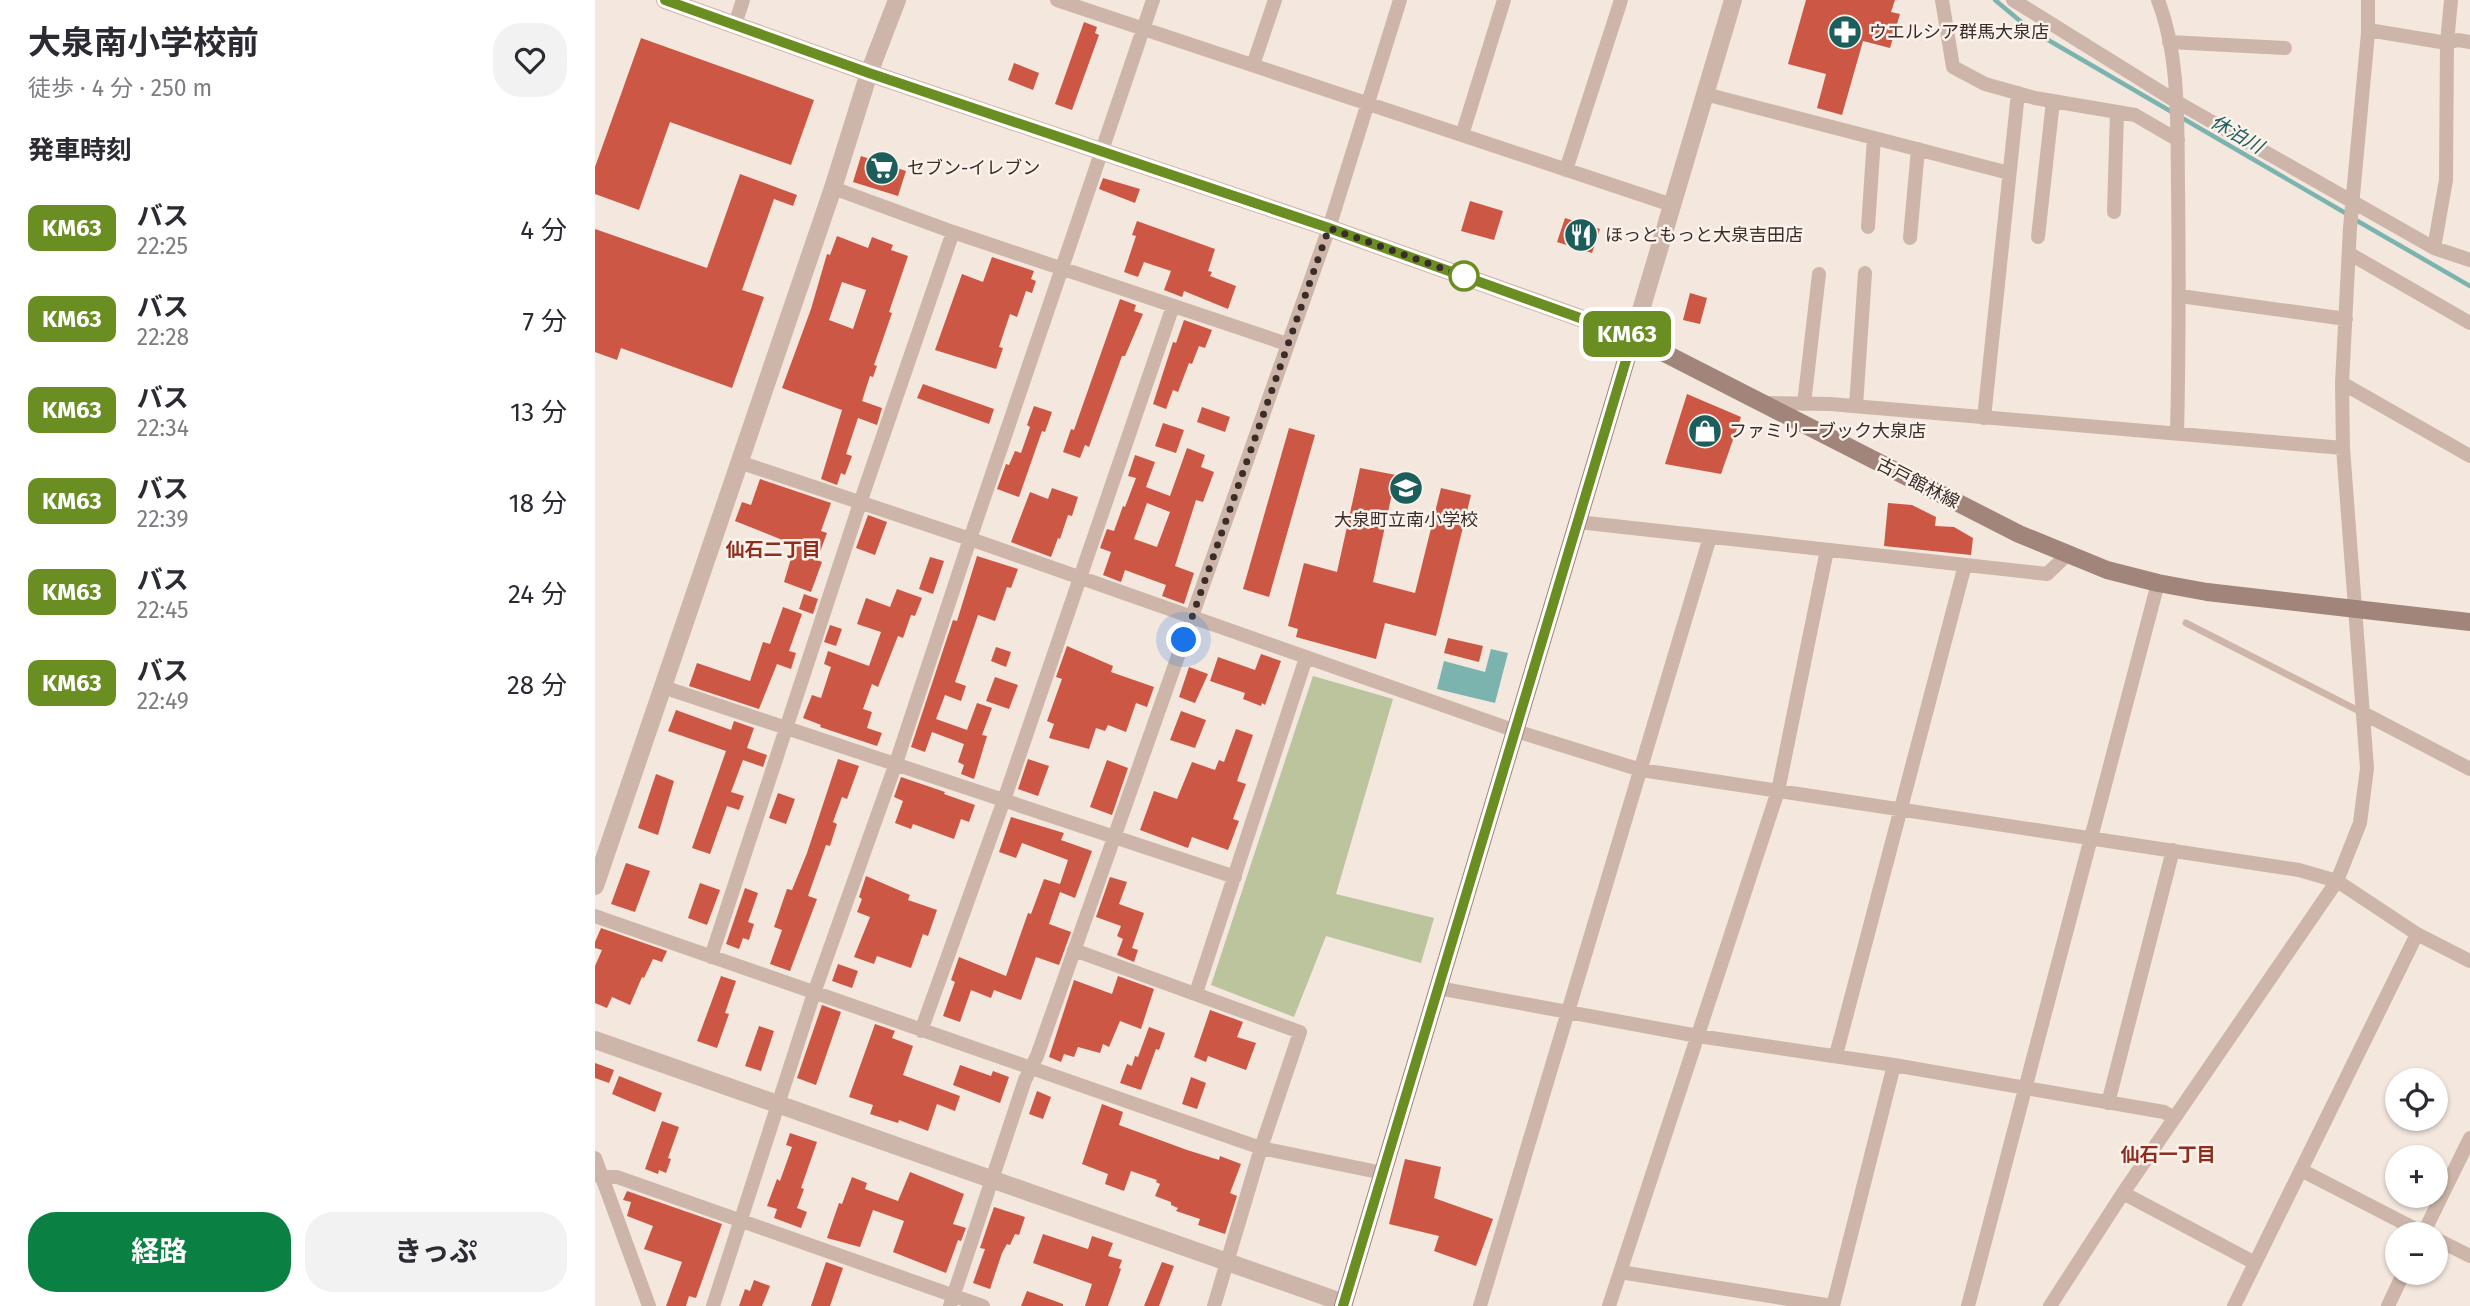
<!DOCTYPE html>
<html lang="ja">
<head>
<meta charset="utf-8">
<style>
	body { margin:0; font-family:"Fira Sans","Noto Sans JP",sans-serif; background:#f2f2f3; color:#2b2b33; height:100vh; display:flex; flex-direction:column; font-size:26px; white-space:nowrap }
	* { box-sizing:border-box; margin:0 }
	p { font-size:23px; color:#7c7c81 }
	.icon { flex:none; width:38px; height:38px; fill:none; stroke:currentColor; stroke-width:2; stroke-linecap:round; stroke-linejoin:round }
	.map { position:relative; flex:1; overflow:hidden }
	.details { display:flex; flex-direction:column; background:#fff; width:595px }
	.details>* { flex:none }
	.badge { padding:0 14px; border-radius:10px; font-size:24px; line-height:46px }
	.fabs { position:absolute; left:1790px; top:1068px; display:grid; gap:14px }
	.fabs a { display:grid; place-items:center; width:63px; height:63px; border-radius:50%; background:#fff; box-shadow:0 2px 5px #0004; font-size:35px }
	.you { position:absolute; width:35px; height:35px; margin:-18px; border:5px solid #fff; border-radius:50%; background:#1a73e8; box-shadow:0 0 0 10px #1a73e833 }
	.map>.badge { position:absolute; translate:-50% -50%; box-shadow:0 0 0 4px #fff }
	h2 { padding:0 28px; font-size:26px; line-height:63px }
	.round { display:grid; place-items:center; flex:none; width:74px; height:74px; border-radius:28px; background:#f2f2f3 }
	.overview { display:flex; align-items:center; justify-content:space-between; height:119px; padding:0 28px }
	h1 { font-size:33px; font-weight:700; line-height:52px }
	.action { display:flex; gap:14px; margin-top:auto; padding:14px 28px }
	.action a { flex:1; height:80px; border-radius:28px; background:#0b8043; color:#fff; font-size:28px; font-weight:700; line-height:80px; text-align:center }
	.action a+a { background:#f2f2f3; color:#2b2b33 }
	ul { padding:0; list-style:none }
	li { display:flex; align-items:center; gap:21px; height:91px; padding:0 28px }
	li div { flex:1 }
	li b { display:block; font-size:26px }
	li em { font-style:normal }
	li .badge { min-width:77px; font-weight:700; text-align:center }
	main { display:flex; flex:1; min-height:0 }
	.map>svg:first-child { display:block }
	.green { fill:#bbc49d }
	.water { fill:#7bb3af }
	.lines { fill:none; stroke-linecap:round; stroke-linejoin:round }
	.stream { stroke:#7bb3af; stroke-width:4.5 }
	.building { fill:#cc5744; fill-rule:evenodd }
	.service { stroke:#cdb6a9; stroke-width:7 }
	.minor { stroke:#cdb6a9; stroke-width:14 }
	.tertiary { stroke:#cdb6a9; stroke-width:18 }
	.secondary { stroke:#a1847a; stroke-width:18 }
	.line-casing { stroke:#fff; stroke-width:16 }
	.line { stroke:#6b8e23; stroke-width:10 }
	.walk { stroke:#3a2d29; stroke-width:7; stroke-dasharray:0 12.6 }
	.stop-dot { fill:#fff; stroke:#6b8e23; stroke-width:3.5 }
	.labels { text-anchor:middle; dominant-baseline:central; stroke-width:5; stroke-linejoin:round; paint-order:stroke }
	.poi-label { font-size:18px; fill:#3a2d29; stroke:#fbf2eb; text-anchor:start }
	.street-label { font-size:18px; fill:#3a2d29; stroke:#fbf2eb }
	.water-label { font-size:19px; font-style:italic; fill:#1c5e5c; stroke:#fbf2eb }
	.neighbourhood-label { font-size:19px; font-weight:bold; fill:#8d2d1d; stroke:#fbf2eb }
</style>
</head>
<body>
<main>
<section class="details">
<div class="overview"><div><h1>大泉南小学校前</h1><p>徒歩 · 4 分 · 250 m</p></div><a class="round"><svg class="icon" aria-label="heart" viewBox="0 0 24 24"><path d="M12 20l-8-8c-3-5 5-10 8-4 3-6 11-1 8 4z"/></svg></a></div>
<h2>発車時刻</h2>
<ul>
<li><span class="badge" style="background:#6b8e23;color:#fff">KM63</span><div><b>バス</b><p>22:25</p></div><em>4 分</em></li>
<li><span class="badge" style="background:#6b8e23;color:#fff">KM63</span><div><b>バス</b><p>22:28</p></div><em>7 分</em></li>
<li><span class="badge" style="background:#6b8e23;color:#fff">KM63</span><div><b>バス</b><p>22:34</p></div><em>13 分</em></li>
<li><span class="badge" style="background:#6b8e23;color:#fff">KM63</span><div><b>バス</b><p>22:39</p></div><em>18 分</em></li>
<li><span class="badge" style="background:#6b8e23;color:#fff">KM63</span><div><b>バス</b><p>22:45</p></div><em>24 分</em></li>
<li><span class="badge" style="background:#6b8e23;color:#fff">KM63</span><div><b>バス</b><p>22:49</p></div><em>28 分</em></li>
</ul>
<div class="action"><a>経路</a><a>きっぷ</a></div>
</section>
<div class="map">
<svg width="1875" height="1306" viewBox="0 0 1875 1306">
	<rect width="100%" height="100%" fill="#f4e7de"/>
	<path class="green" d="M718,676L798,699L741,894L839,918L826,963L731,936L699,1017L616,985Z"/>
	<path class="water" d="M896,649L913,653L900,703L842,689L849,661L890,672Z"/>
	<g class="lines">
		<path class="stream" d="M1400,0L1436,30L1752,214
			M1759,219L1875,286"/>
	</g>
	<path class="building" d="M1211,0H1300L1296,12L1305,14L1295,48L1268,41L1247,115L1222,108L1231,74L1193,64Z
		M489,22L502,27L500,33L504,35L477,110L460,104Z
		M46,38L219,100L196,165L75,122L44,210L0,194V167Z
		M419,63L444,73L438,90L413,80Z
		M266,156L311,171L303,196L258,182Z
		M145,174L202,195L198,206L179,199L147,290L169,297L137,388L26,348L22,360L0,352V229L112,268Z
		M508,178L545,189L540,203L504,189Z
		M875,201L908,211L899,240L866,231Z
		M970,218L1005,229L997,253L962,242Z
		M542,221L620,249L613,271L617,272L615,276L641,286L633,309L589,291L587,297L569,290L576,271L549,262L543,277L529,272L541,236L537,235Z
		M242,236L273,248L277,237L298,245L296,250L313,256L294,312L297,313L279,365L282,366L278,377L275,376L267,401L287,408L282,425L263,418L251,454L257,456L250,475L246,473L242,485L226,479L247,410L187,388L216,309L232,254L235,255ZM247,282L271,290L258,329L234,320Z
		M397,257L439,271L436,279L441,281L437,293L431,291L422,317L415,314L404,347L408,348L401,369L340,350L367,274L388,282Z
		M1095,293L1112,298L1105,324L1088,320Z
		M525,299L541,305L539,311L548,314L530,356H527L494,447L490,445L485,458L468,452L476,429L479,430Z
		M589,320L617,330L610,348L604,346L597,364L594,363L583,392L578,390L571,409L558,404L578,342L581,343Z
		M328,384L399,409L394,424L322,398Z
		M1092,394L1146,417L1126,474L1070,464Z
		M439,406L457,412L450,432L447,431L424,497L402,489L411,464L414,465L420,451L426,453L435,427L432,425Z
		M607,407L635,417L630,432L602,422Z
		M568,423L589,430L581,453L560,446Z
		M694,428L720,435L674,597L648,589Z
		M592,448L610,455L606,467L619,472L608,502L601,500L580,566L599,573L589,604L567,596L571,585L530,570L526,582L508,575L516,552L505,548L512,529L519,531L528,506L530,507L541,478L533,476L540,455L560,462L551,487L575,496ZM552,503L575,512L562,547L539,539Z
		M765,468L801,475L778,582L820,593L846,488L876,495L841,636L790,623L781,659L701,637L703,629L693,626L709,563L742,572Z
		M165,479L236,503L226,531L232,533L222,560L227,562L216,592L189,582L200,545L140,521L147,502L156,505Z
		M457,488L483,497L477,516L473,515L465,539L463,538L456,557L416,542L435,492L453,499Z
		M1293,503L1317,505L1341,517L1340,526L1359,527L1378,538L1376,555L1289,546Z
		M273,515L292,522L280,555L261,548Z
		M382,556L423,569L416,588L412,587L400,621L383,615L360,682L371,686L366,701L350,695L341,719L372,730L382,703L397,708L387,735L392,736L379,779L366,774L369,765L363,762L369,744L337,732L330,752L316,747L358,620L362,621Z
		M335,557L349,561L338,594L324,589Z
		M302,589L327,598L320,616L316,615L308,638L303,636L283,687L277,684L268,709L277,712L272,728L287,733L282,746L225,727L226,725L208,718L217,695L226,698L236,667L229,664L233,651L274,666L286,632L262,624L271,598L295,607Z
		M209,594L223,599L218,614L204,609Z
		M188,607L207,614L194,651L201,653L196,669L182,664L164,709L94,686L102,663L155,681L168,642L175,644Z
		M235,625L247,629L241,646L229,642Z
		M853,638L888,646L884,662L849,653Z
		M472,646L518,666L516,672L559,687L552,707L541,703L531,732L513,725L510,731L501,728L494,749L454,738L459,724L452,721L467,679L461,677Z
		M401,647L416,652L411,667L396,661Z
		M666,654L686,661L670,705L667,703L666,706L648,699L650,693L615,681L623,657L660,670Z
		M594,667L613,674L600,703L584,697Z
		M400,677L423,685L414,709L391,701Z
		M81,710L136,730L139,721L159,728L152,748L172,755L168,767L148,760L136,792L149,796L144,810L132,806L115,854L97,848L131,751L73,731Z
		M586,711L611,720L600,748L575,740Z
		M641,729L658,735L642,781L651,784L638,819L644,821L633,850L597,837L593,848L545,830L559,791L582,799L597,762L620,770L624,760L629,762Z
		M243,759L264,766L252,799L247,797L238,822L242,824L235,846L231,845L213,896L222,899L195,971L175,964L187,930L179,927L192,889L197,890L212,853Z
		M433,759L454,766L443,796L423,789Z
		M512,760L533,768L517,815L495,807Z
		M61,774L79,781L63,835L43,828Z
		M306,777L350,792L349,794L380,805L374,822L366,819L359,839L318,824L316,829L300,823L308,801L299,797Z
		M183,793L200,799L191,824L174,818Z
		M416,817L469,833L466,840L497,851L480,898L465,892L454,924L476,932L464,965L441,957L426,1000L399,990L396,998L376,990L365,1022L348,1016L360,982L356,980L364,957L411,976L433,913L436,914L449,879L465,884L473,860L427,843L421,858L404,852Z
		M31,863L55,871L40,912L16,904Z
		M271,876L315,895L313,900L342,910L333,936L328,934L316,968L282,956L279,964L259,957L275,917L262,912L267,899L264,897Z
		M515,877L532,882L524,904L549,913L537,948L543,950L539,962L522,955L528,939L522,936L526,926L501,917Z
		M105,883L125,890L112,925L93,918Z
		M150,888L163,893L153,922L159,924L154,940L148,938L144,949L131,944Z
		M6,928L72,951L67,962L58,959L49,978L47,977L35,1005L17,997L12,1008L0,1003V966L7,950L0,948V942Z
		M243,964L263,971L257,988L237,981Z
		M126,976L141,981L130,1013L134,1014L122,1048L102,1041Z
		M523,976L559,989L546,1029L525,1021L514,1047L508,1044L505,1053L483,1047L479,1057L469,1054L466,1062L454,1057L479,980L517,994Z
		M227,1005L246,1012L221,1085L202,1078Z
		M615,1010L648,1022L642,1037L661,1043L651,1070L613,1056L611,1062L599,1057Z
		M280,1024L300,1031L297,1038L318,1046L308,1075L365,1096L360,1111L342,1104L333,1131L304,1120L303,1123L275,1114L278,1105L254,1097Z
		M164,1026L179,1031L166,1071L150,1066Z
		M554,1027L570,1033L564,1050L561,1049L546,1090L525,1083L532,1064L537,1066L540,1056L543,1057Z
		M0,1063L19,1070L14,1083L0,1078Z
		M365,1065L396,1076L398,1071L414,1077L405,1103L358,1085Z
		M24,1076L67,1093L60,1112L17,1094Z
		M596,1077L611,1083L602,1109L587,1104Z
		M442,1091L456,1097L448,1119L434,1114Z
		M507,1104L528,1112L524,1125L592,1150L624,1160L625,1156L646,1164L635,1193L642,1196L630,1234L603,1225L605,1219L581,1211L583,1208L576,1205V1202L560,1196L565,1184L561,1182L562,1180L536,1171L529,1191L510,1184L513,1174L487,1164Z
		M67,1121L84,1127L73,1158L76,1159L71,1173L64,1170L63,1174L50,1169Z
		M195,1133L222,1142L206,1188L209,1189L202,1208L212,1212L206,1228L179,1218L182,1209L172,1206L182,1179L185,1181L197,1147L191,1145Z
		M810,1159L846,1167L839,1198L898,1219L881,1266L839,1251L844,1236L794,1224Z
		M315,1172L369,1194L358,1224L371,1228L366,1241L363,1240L351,1273L298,1252L309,1221L278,1210L265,1247L232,1238L244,1203L247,1204L257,1177L272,1183L270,1189L303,1201Z
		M32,1191L127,1224L101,1298L94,1296L91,1306H71L87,1262L49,1249L58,1226L32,1216L36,1202L28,1200Z
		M399,1207L430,1217L424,1235L420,1234L415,1245L412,1244L407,1253L395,1289L378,1283L390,1249L385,1248Z
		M448,1234L493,1249L497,1236L518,1243L513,1256L527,1260L524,1268L526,1269L513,1306H490L497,1284L438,1263Z
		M231,1262L248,1268L235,1306H216Z
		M567,1262L579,1266L564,1306H549Z
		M159,1280L175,1286L167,1306H144L150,1289L155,1291Z
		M432,1291L468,1304V1306H426Z"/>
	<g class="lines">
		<path class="service" d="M1591,623L1768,713"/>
		<path class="minor" d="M462,0L1077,205
			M1347,0L1358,67L1390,84L1440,98L1540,115L1583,140
			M1418,0L1582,102L1839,248L1875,260
			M1563,0C1585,57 1582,123 1583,184C1584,267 1584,350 1582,434
			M1773,0V33L1755,228L1747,383L1748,448L1772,768L1765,823L1742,881L1822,934L1875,961
			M140,24L148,0
			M1773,30L1852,43L1863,40L1875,42
			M1574,42L1690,48
			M658,65L680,0
			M1110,94L1414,173
			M867,135L909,0
			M971,170L1026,0
			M238,188L358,232L692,344
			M1519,212L1522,112
			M1273,227L1279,138
			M1443,237L1458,101
			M1315,238L1323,149
			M1839,248L1851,180L1852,43L1856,0
			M1755,254L1875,323
			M1585,296L1751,319
			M1747,383L1875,456
			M1170,403L1235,404L1748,448
			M1209,404L1224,274
			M1261,406L1270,273
			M1389,418L1423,93
			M144,462L384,542L921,731L1046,770L1704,870L1742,881L1528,1193L1455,1306
			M983,522L1452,574L1472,555
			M68,687L640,877
			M1768,713L1875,769
			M0,916L666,1148L788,1173
			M479,950L705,1032L666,1148L619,1306
			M116,957L265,503L358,232
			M843,988L1103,1036L1299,1065L1569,1112L1579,1118
			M601,993L711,658
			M326,1031L409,800L578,306
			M1241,1055L1370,565
			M1513,1103L1578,850
			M0,1158L54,1306
			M1706,1170L1830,1234
			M5,1177H22L388,1306
			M1528,1193L1660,1263
			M1828,1234L1875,1138
			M1841,1239L1875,1256
			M1025,1272L1237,1306
			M118,1306L219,993L301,763L375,539L558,0
			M355,1306L430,1080L442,1056L734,228L805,0
			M885,1306L1115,537
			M1014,1306L1183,791L1232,550
			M1238,1306L1299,1065
			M1373,1306L1563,583
			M1639,1306L1822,934
			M1793,1306L1809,1272"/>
		<path class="tertiary" d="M70,0L274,73L734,228L1038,337L1138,0
			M0,886L238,188L274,73L302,0
			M0,1040L749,1303"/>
		<path class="secondary" d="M748,1306L1038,337L1424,534L1512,570L1563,583L1612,592L1875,622"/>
	</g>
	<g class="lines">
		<g class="line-casing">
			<path id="line" d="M70,0L274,73L734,228L1038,337L748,1306"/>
		</g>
		<use href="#line" class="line"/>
		<path class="walk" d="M589,640L734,228L869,276"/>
	</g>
	<defs>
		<g id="pharmacy-disc" transform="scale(1.75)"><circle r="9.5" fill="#1c5e5c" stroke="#fbf2eb"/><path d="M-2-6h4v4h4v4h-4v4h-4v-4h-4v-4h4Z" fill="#fff"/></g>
		<g id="supermarket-disc" transform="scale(1.75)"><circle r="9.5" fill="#1c5e5c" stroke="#fbf2eb"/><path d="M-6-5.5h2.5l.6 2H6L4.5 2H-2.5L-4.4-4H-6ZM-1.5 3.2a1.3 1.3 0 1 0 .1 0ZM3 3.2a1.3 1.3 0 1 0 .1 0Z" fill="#fff"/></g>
		<g id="restaurant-disc" transform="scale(1.75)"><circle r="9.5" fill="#1c5e5c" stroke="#fbf2eb"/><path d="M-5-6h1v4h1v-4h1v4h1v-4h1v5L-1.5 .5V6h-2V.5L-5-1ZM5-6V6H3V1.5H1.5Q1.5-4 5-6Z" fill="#fff"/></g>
		<g id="shop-disc" transform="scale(1.75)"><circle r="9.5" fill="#1c5e5c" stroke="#fbf2eb"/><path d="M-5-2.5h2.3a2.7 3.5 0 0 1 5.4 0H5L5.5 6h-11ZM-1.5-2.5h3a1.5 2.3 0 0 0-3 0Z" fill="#fff"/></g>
		<g id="school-disc" transform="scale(1.75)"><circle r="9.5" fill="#1c5e5c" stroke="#fbf2eb"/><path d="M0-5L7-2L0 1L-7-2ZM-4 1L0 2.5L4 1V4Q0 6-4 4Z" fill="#fff"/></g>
	</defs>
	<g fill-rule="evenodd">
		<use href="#pharmacy-disc" x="1250" y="32"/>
		<use href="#supermarket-disc" x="287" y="168"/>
		<use href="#restaurant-disc" x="986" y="235"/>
		<use href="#shop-disc" x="1110" y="431"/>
		<use href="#school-disc" x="811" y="488"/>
	</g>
	<circle class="stop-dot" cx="869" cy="276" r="14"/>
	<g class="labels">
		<g class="poi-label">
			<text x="1274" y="32">ウエルシア群馬大泉店</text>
			<text x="312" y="168">セブン-イレブン</text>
			<text x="1010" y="235">ほっともっと大泉吉田店</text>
			<text x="1134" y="431">ファミリーブック大泉店</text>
			<text x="811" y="520" text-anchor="middle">大泉町立南小学校</text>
		</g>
		<g class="street-label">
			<text transform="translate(1323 483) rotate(27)">古戸館林線</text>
		</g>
		<g class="water-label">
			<text transform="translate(1642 134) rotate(30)">休泊川</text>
		</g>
		<g class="neighbourhood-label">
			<text x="178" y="549">仙石二丁目</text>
			<text x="1573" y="1154">仙石一丁目</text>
		</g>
	</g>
</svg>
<div class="fabs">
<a><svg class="icon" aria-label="locate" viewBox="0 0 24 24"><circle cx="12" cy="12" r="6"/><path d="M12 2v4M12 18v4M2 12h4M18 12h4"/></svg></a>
<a>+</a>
<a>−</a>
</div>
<div class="you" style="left:589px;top:640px"></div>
<b class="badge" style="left:1032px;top:334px;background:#6b8e23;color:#fff">KM63</b>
</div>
</main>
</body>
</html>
